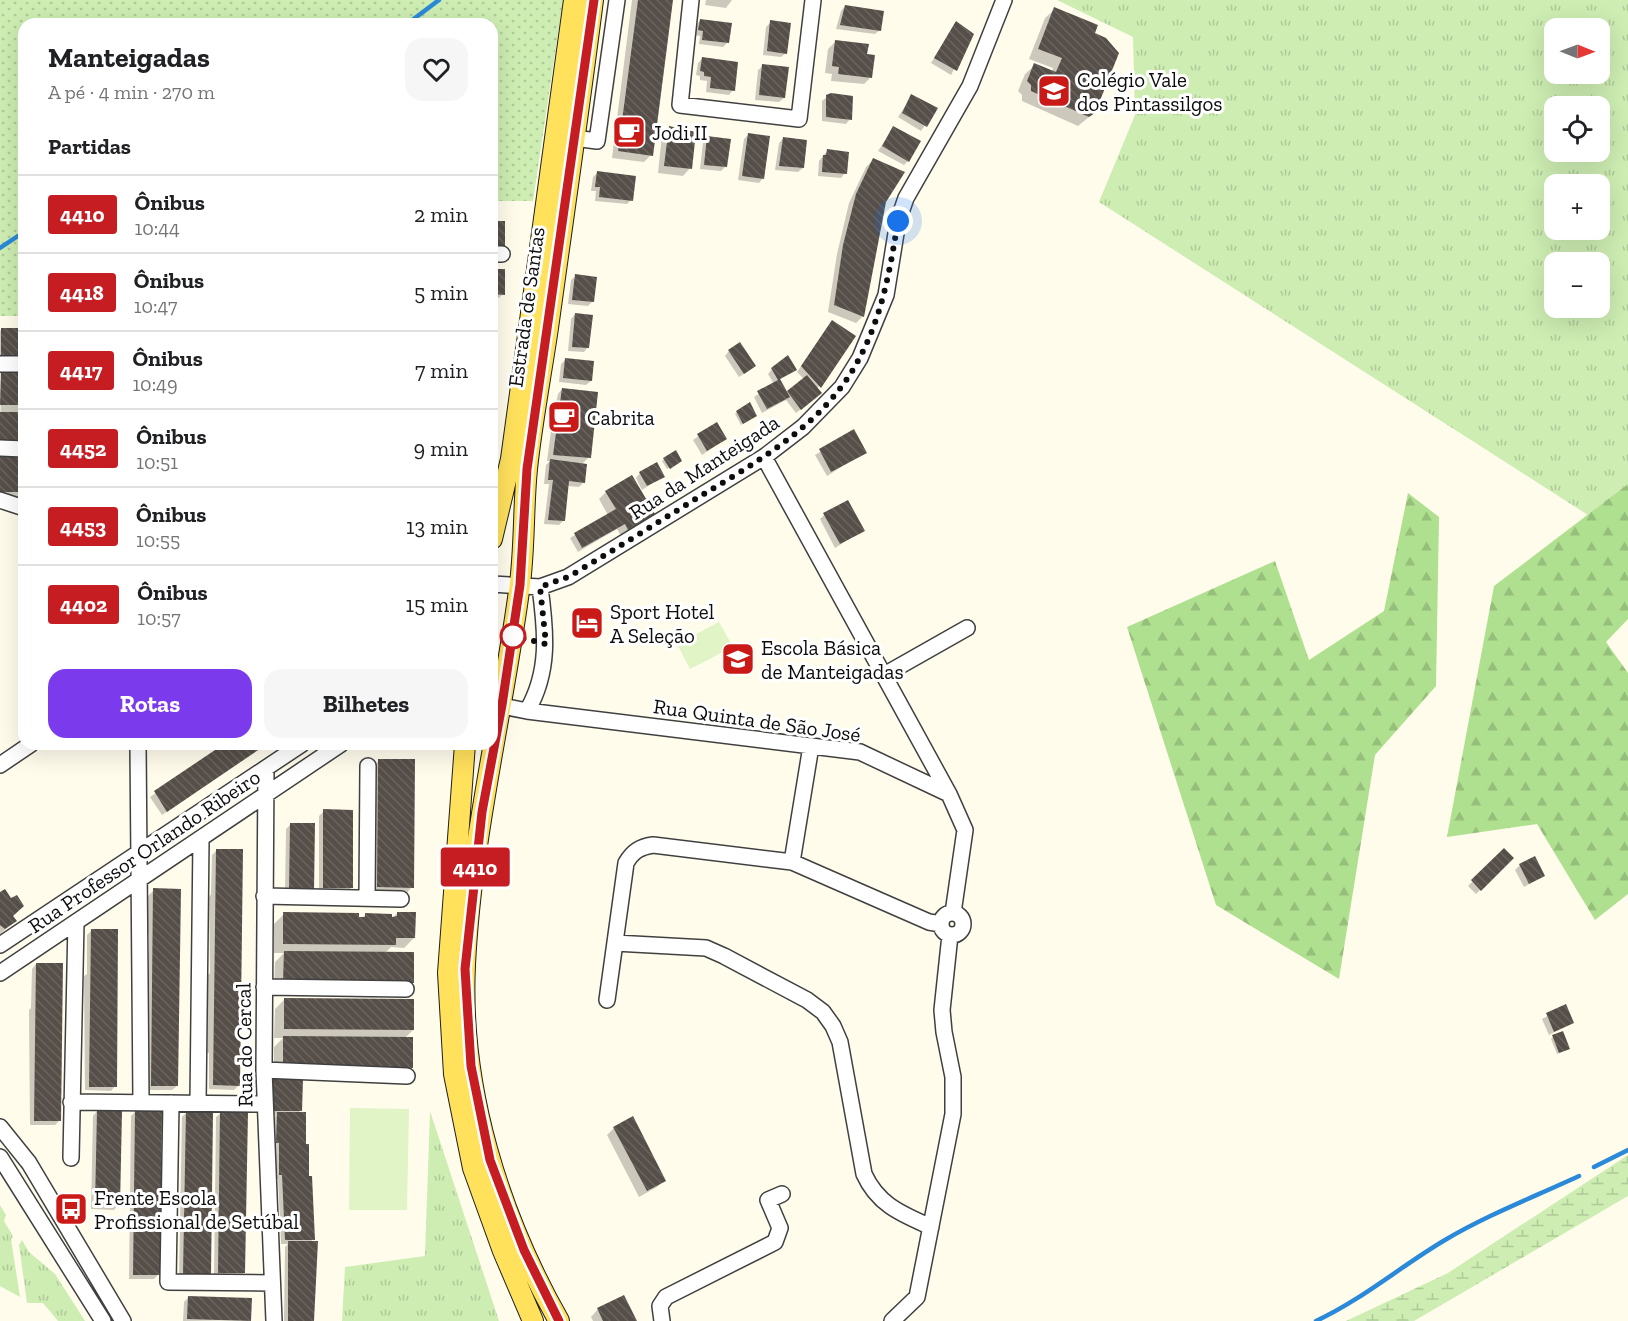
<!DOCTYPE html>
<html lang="pt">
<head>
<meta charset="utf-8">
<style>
	body { margin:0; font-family:"Zilla Slab",serif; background:#f6f6f6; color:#202124; height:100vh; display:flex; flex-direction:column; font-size:22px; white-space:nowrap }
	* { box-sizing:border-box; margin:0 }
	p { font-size:20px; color:#757577 }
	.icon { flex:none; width:33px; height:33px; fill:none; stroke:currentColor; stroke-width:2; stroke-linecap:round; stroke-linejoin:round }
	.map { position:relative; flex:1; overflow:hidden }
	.details { position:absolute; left:18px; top:18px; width:480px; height:732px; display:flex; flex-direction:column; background:#fff; border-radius:18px; box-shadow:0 6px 24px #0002 }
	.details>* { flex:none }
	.badge { padding:0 12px; border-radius:4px; font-size:21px; line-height:39px }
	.needle { width:39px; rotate:91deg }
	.controls { position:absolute; left:1544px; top:18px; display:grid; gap:12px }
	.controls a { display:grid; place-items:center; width:66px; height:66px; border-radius:12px; background:#fff; box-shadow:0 6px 24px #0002; font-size:30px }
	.you { position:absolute; width:30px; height:30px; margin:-15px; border:4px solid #fff; border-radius:50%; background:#1a73e8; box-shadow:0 0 0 9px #1a73e833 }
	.map>.badge { position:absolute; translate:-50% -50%; box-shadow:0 0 0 3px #fff }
	h2 { padding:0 30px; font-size:22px; line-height:54px }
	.round { display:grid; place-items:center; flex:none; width:63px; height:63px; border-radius:18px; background:#f6f6f6 }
	.summary { display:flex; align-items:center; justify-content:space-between; height:102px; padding:0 30px }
	h1 { font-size:28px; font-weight:700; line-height:45px }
	.cta { display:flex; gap:12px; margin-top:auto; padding:12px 30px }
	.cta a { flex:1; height:69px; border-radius:18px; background:#7c3aed; color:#fff; font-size:24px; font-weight:700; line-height:69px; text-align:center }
	.cta a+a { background:#f6f6f6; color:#202124 }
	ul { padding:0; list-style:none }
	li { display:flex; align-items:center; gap:18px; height:78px; padding:0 30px; border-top:2px solid #e0e0e0 }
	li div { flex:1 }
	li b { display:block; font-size:22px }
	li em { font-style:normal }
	li .badge { min-width:66px; font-weight:700; text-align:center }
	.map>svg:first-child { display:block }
	.grass { fill:url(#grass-tufts); fill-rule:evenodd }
	.forest { fill:url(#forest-firs) }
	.wetland { fill:url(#wetland-marsh) }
	.park { fill:url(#park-dots) }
	.pitch { fill:#e0f4c5 }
	.shadow { fill:#0003 }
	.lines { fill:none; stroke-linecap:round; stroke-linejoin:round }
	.stream { stroke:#2b89da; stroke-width:4.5 }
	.building { fill:url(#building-back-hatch) }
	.minor-casing { stroke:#404040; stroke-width:18 }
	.major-casing { stroke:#1e1e1e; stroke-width:22 }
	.minor { stroke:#fff; stroke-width:15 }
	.major { stroke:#ffe15c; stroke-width:20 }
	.line-casing { stroke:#fff; stroke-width:14 }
	.line { stroke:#c61d23; stroke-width:9 }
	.walk { stroke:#0d0d0d; stroke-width:6; stroke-dasharray:0 10.8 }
	.stop-dot { fill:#fff; stroke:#c61d23; stroke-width:3 }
	.labels { text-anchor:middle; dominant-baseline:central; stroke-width:6; stroke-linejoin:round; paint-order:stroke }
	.poi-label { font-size:21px; fill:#0d0d0d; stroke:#fff; text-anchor:start }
	.street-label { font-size:21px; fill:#0d0d0d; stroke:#fff }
</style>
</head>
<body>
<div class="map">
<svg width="1628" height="1321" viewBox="0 0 1628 1321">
	<defs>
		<pattern id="grass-tufts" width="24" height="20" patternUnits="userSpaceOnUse" patternTransform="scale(1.5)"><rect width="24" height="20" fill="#cdedb2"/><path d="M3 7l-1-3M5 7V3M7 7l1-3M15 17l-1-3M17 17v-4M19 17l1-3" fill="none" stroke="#afca98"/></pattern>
		<pattern id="forest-firs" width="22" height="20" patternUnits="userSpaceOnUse" patternTransform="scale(1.5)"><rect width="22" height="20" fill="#afe08f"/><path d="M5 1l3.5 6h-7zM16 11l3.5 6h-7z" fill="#95bf7a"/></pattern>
		<pattern id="wetland-marsh" width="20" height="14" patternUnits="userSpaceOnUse" patternTransform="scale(1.5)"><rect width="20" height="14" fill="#cdedb2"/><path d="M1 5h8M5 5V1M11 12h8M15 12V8" fill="none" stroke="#afca98"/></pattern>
		<pattern id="park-dots" width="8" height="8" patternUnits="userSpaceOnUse" patternTransform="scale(1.5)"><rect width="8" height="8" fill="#cdedb2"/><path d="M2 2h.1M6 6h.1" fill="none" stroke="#afca98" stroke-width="1.8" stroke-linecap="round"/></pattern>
		<pattern id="building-back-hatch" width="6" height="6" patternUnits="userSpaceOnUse" patternTransform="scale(1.5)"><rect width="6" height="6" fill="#564e48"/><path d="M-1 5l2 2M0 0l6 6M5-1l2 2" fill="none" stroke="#69635e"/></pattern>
	</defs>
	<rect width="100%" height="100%" fill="#fffcec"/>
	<path class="grass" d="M1057,0H1628V484L1588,515L1099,202L1135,115L1133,37ZM1554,28H1599V74H1554ZM1554,106H1599V152H1554ZM1554,184H1599V230H1554ZM1554,262H1599V308H1554Z
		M430,1111L499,1321H342L345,1267L425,1256Z
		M0,1205L6,1215L4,1221L13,1236L11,1239L20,1297L0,1286Z
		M22,1240L29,1252L55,1274L85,1321H58L43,1303H27L19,1245Z"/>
	<path class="forest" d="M1628,484V619L1606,642L1628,673V894L1595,920L1537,824L1447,837L1494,586Z
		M1408,493L1439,517L1436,686L1375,755L1339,979L1216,905L1127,627L1275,561L1309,660L1384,611Z"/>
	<path class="wetland" d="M1628,1155V1196L1414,1321H1346L1448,1273Z"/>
	<path class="park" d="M0,0H563L533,201H492V24H24V316H0Z"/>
	<path class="pitch" d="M719,622L733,647L690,669L677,644Z
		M350,1108L409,1109L407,1210H349Z"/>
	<path class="shadow" d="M632,0H671L651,155L644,162L612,158Z
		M706,0H732L726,8L705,5Z
		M845,6L880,30L875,34L836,29L841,11Z
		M1055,9L1093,34L1094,113L1078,126L1022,101V95L1018,91L1025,74L1035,65L1052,72L1053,68L1029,59L1045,18Z
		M701,20L728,42L723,47L699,44L700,36L694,35L696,25Z
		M771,22L786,53L781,57L763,55L766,27Z
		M956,23L973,34L951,75L931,63Z
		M835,42L866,56L871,77L864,84L831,81L832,74L825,73L828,49Z
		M702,59L733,90L729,95L706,92L707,81L700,80V76L696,75L698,63Z
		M763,66L784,98L779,102L755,100L758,70Z
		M912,96L936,109L921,131L898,117Z
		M827,97L850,119L846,124L822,121V101Z
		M669,128L690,168L683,176L658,173L662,135Z
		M894,128L908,161L904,165L878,151Z
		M748,135L763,178L759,183L738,180L744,139Z
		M707,137L726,166L721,171L700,169L703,142Z
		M783,139L803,168L798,172L775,170L779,143Z
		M828,150L845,173L841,178L818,176L819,161Z
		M873,160L884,202L863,316L856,323L828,312L837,254L849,203L866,167Z
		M597,173L631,200L627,204L595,201L596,191H591L593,177Z
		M492,270L503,294L499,298H492Z
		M576,276L592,302L588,306L568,304L571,280Z
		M575,314L588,347L584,352L568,351L571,319Z
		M828,327L854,337L816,390L815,398L796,413L786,400L762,413L754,397L774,384L768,374L772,369H795L779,380L786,393L804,379L797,372Z
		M2,329L24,330L0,368V331Z
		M729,351L750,370L739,377L725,356Z
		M566,359L591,381L586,385L559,382L561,364Z
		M1,372H24V453H0Z
		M562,389L589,457L582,464L584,482L579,487L567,486L563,521L559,525L544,524L549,484H544L546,465L550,461H547L553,416L558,394Z
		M737,412L754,417L741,425L735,414Z
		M716,424L725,439L702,455L693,440Z
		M853,431L865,452L827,476L815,455Z
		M0,457H24V501H0Z
		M664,459L679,463L667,469L662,461Z
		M640,473L663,476L642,490L636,478Z
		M606,492L653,514L621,536L617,529L578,552L570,538L608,515L599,499Z
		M824,515L863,530L835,548L820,519Z
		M226,744H267L162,815L150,797Z
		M379,761L412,887L403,897H368L369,770Z
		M324,811L351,888L347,892H319V816Z
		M290,825L313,889L285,893L286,829Z
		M216,851L239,1085L234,1090L209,1089V1053H207L208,975L210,973L209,897L211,894L212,855Z
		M1512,858L1476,894L1468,886L1492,862Z
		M1520,865L1543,876L1524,887L1515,870Z
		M154,890L177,1086L172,1090H147L146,976L148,973L149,935H146L147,897Z
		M0,894L15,921L0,934Z
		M397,913L414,938L404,948L391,947L385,953L412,982L403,992L274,991L275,962L284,953H274V924L284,914L362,918L365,915L393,918Z
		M92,930L115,1086L111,1091L85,1090L84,976L87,974V935Z
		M36,964L59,1121L55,1125H30L29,1010L31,1008L32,969Z
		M285,999L413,1030L404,1039L411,1067L402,1077L274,1076V1047L283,1038H274L275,1009Z
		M1566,1006L1573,1022L1549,1035L1542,1019Z
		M1553,1037L1566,1050L1557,1054L1551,1039Z
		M273,1081L301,1110L297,1114L313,1239L310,1243L313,1321H284L285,1247L288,1244H281L278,1179H275L273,1118L276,1115L269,1114V1085Z
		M97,1111L118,1205L114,1210L91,1209L93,1116Z
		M135,1112L158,1275L154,1279H129L131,1116Z
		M186,1113L209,1273L205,1278L179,1277L182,1117Z
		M221,1113L244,1273L239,1277H214L216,1117Z
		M614,1128L664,1180L657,1187L639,1197L607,1135Z
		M188,1298L250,1320L183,1321L184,1302Z
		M598,1309L636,1321H593L591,1317Z"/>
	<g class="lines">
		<path class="stream" d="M407,24L439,0
			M0,248L24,232
			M1594,1167L1628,1150
			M1316,1321C1363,1299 1401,1266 1445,1240C1487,1215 1534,1197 1579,1176"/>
	</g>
	<path class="building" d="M638,0H673L653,156L618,151Z
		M845,5L884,11L881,31L840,25Z
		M1054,7L1098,25L1095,33L1106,38L1119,53L1095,113L1089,117L1031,91V85L1027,81L1034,63L1056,72L1062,58L1038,49Z
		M700,19L732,23L729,43L702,40L703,31L698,30Z
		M770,20L791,23L787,54L767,51Z
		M956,21L974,34L957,71L934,58Z
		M835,40L869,44L867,54L875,55L872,78L838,74L839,67L832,66Z
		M702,57L738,62L735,91L710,88L711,77L704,76V72L700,71Z
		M762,64L789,67L785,98L759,95Z
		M831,93L853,96L852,120L826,117V95Z
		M911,94L938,108L927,127L902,113Z
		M669,126L696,132L692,169L664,166Z
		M893,126L921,141L909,162L882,146Z
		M748,133L770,136L764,179L742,176Z
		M707,136L731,139L727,167L704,165Z
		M783,137L807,140L804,168L779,166Z
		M827,149L849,152L847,174L822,172L823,155H826Z
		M873,158L905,172L886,202L864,317L834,305L843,245L856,194Z
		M597,171L636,176L633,201L599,197L600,187H595Z
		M492,221H505V247L492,246Z
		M492,269H505V295L492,294Z
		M575,274L597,277L594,302L572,300Z
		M575,313L593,315L589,348L572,347Z
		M832,320L856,336L821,388L801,366Z
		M1,328H24V359H1Z
		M740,342L756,366L744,374L728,350Z
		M788,355L797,370L780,379L790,397L767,409L757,391L778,380L771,368Z
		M565,358L594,361L592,381L563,378Z
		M1,370H24V405H0Z
		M807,375L822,393L801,410L787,391Z
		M562,388L598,392L591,458L553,455Z
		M750,402L757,416L743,424L736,411Z
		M0,412H24V444H0Z
		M717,422L727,439L707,451L697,434Z
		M854,429L867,453L831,472L819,449Z
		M676,450L682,461L670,469L663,458Z
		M0,455L24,456V492H0Z
		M550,459L587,464L585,483L569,481L565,521L548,520L553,480H548Z
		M657,462L665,477L647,486L639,472Z
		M632,475L655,514L628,530L625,524L582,548L574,533L616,509L605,491Z
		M848,500L865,531L840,544L823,513Z
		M224,744H267L167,812L154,791Z
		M378,759H415L414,888L377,887Z
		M323,809L353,810V888H323Z
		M290,823H315L314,890H289Z
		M1504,848L1514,858L1481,891L1471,880Z
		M216,849H243L240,1086L213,1085Z
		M1535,856L1545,876L1529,884L1519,864Z
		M153,888L181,889L178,1086H151Z
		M5,889L11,898L17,895L24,906L13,916L17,921L5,929L0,925V892Z
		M283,912L359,913V917H365V913L392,914V917L397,916V912H416L415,938H396V945L283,944Z
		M91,929H118L117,1087H89Z
		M284,951L414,952V983L283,982Z
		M36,963H63L61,1121H34Z
		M284,998L414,999V1030L284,1029Z
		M1566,1004L1574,1023L1554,1032L1546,1013Z
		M1563,1031L1570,1049L1559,1053L1552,1035Z
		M283,1036L413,1037V1068L283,1067Z
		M273,1079H303L302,1111H272Z
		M97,1110L122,1111L120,1206L95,1205Z
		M135,1110L162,1111L160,1275H133Z
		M186,1111L213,1112L211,1274H183Z
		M220,1111L248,1112L245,1273H218Z
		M277,1112H306V1144H309V1176H312L315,1240H285L282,1175H279V1143H276Z
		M633,1116L666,1181L647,1191L613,1127Z
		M288,1241H318L314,1321H288Z
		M624,1295L637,1321H603L597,1308Z
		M188,1296L252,1298L251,1321L187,1319Z"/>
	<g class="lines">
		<g class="minor-casing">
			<path id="minor" d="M691,0L680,105L799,119L813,0
				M574,138L597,141L617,0
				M492,254H502
				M0,364H24
				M0,448L24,449
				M764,457L949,794
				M0,500L24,508
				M492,584L540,587L568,577L764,457L803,427L842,387L860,358L886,295L898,221L906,198L970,86L1004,0
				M884,675L967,628
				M492,704L527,711L860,752L949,794L965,830L953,913
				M527,711C550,672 546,632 540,587
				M138,744L141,1102
				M0,765L31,744
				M266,768L264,1070L274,1321
				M792,862L811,746
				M264,896L401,899
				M367,898L368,766
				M941 924a11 11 0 1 1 22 0a11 11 0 1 1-22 0Z
				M615,943L706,948L724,956L807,1000L823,1012L833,1026L840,1042L864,1174C878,1205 902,1214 931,1227
				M0,945L302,744
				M0,973L341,744
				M264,987L406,989
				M607,1000L626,863C633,851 640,847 653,845L792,862L929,922L941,924
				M264,1070L407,1076
				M71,1102L265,1104
				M171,1103L168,1282L271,1283
				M198,1103L201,839
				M0,1127L29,1163L123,1321
				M0,1157L103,1321
				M71,1158L76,922
				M662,1321L660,1306L666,1297L775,1242L780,1228L768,1200L782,1194
				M892,1321L917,1297L953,1114V1077L944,1032L942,1010L950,935"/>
		</g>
		<g class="major-casing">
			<path id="major" d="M492,539L511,459L574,0
				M465,744L448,973L454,1074L473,1168L503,1251L533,1321
				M559,1321C499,1215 459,1089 465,965C471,839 502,716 519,591C525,551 523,509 527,469C532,422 541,375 548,328C563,219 579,110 593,0"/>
		</g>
		<use href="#minor" class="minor"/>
		<use href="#major" class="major"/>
	</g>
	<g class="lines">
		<g class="line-casing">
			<path id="line" d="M559,1321L524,1250L490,1160L471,1066L465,969L482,812L502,705L520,585L527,469L594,0"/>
		</g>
		<use href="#line" class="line"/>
		<path class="walk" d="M513,636L546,644L540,587L568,577C609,553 649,528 689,503C753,464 825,426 860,357C883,313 890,269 898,221"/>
	</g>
	<defs>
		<g id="school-square" transform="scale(1.725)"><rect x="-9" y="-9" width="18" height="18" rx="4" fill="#ca1a17" stroke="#fff"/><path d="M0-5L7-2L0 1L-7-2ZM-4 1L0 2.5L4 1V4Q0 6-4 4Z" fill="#fff"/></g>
		<g id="cafe-square" transform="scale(1.725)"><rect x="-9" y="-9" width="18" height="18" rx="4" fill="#ca1a17" stroke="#fff"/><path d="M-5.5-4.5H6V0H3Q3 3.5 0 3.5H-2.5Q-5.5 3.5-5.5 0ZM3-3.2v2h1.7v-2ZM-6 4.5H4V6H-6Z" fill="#fff"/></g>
		<g id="hotel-square" transform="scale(1.725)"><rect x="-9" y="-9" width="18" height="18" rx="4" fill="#ca1a17" stroke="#fff"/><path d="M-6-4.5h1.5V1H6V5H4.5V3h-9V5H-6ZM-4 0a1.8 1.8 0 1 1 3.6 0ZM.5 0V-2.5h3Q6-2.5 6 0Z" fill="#fff"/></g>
		<g id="bus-square" transform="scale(1.725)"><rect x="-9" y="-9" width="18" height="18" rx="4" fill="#ca1a17" stroke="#fff"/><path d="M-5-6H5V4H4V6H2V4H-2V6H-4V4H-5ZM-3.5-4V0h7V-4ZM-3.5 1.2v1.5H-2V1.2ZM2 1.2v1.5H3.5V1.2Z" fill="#fff"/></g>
	</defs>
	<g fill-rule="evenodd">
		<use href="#school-square" x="1054" y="91"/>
		<use href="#cafe-square" x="629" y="132"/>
		<use href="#cafe-square" x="564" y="417"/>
		<use href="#hotel-square" x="587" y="623"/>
		<use href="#school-square" x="738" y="659"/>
		<use href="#bus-square" x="71" y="1209"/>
	</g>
	<circle class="stop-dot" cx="513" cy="636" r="12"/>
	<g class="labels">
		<g class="poi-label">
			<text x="1077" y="79">Colégio Vale<tspan x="1077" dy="24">dos Pintassilgos</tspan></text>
			<text x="652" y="132">Jodi II</text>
			<text x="587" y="417">Cabrita</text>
			<text x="610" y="611">Sport Hotel<tspan x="610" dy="24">A Seleção</tspan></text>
			<text x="761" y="647">Escola Básica<tspan x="761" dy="24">de Manteigadas</tspan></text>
			<text x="94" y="1197">Frente Escola<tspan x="94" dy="24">Profissional de Setúbal</tspan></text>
		</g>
		<g class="street-label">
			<text transform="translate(526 307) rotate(-82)">Estrada de Santas</text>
			<text transform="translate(704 467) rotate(-33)">Rua da Manteigada</text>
			<text transform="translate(757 720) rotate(8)">Rua Quinta de São José</text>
			<text transform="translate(144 851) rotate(-34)">Rua Professor Orlando Ribeiro</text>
			<text transform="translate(244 1045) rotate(-91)">Rua do Cercal</text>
		</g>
	</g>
</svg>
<div class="controls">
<a><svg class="needle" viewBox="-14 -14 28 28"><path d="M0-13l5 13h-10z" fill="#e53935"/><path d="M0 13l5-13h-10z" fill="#757577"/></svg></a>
<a><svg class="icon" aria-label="locate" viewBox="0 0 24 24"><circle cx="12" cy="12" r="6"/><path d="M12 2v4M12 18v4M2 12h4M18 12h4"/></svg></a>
<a>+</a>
<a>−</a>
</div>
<div class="you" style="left:898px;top:221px"></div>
<b class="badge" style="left:475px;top:867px;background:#c61d23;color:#fff">4410</b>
<section class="details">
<div class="summary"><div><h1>Manteigadas</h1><p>A pé · 4 min · 270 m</p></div><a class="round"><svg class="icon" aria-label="heart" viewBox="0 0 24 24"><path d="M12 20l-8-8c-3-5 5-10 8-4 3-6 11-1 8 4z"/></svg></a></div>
<h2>Partidas</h2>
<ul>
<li><span class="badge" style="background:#c61d23;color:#fff">4410</span><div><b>Ônibus</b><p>10:44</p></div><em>2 min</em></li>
<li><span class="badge" style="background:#c61d23;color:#fff">4418</span><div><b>Ônibus</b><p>10:47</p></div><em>5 min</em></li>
<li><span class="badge" style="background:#c61d23;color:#fff">4417</span><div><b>Ônibus</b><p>10:49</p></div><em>7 min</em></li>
<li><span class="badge" style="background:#c61d23;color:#fff">4452</span><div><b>Ônibus</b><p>10:51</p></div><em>9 min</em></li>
<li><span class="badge" style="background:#c61d23;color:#fff">4453</span><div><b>Ônibus</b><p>10:55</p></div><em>13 min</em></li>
<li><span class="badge" style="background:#c61d23;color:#fff">4402</span><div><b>Ônibus</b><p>10:57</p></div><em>15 min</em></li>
</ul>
<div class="cta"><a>Rotas</a><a>Bilhetes</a></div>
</section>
</div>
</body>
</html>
